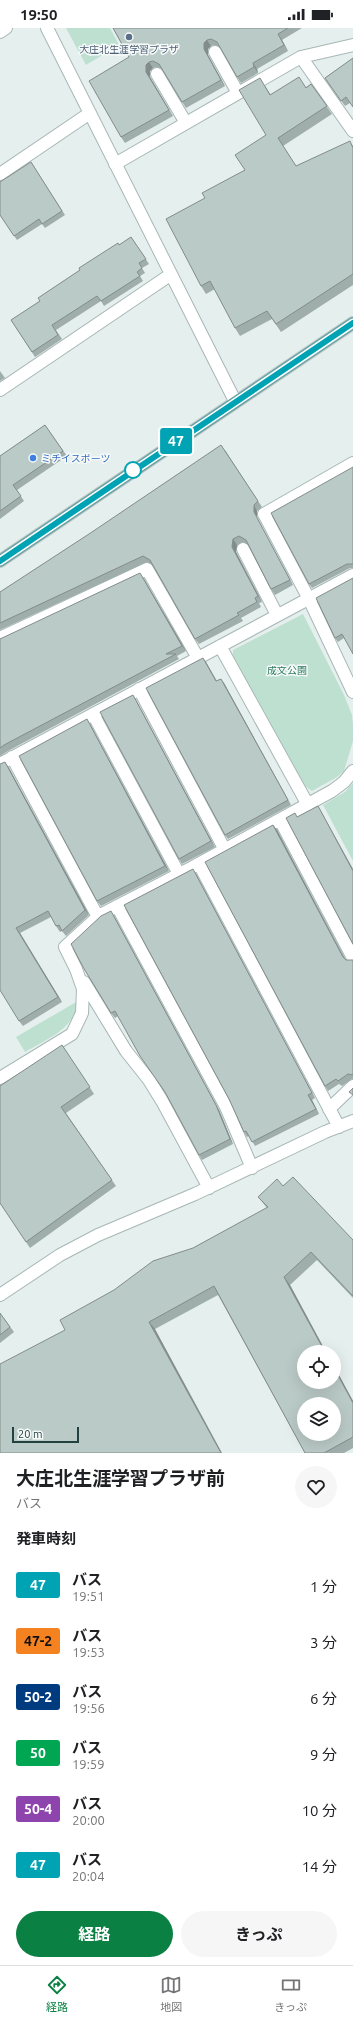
<!DOCTYPE html>
<html lang="ja">
<head>
<meta charset="utf-8">
<style>
	body { margin:0; font-family:Ubuntu,"Noto Sans JP",sans-serif; background:#f6f6f6; color:#202124; height:100vh; display:flex; flex-direction:column; font-size:15px; white-space:nowrap }
	* { box-sizing:border-box; margin:0 }
	p { font-size:13px; color:#757577 }
	.icon { flex:none; width:22px; height:22px; fill:none; stroke:currentColor; stroke-width:2; stroke-linecap:round; stroke-linejoin:round }
	.map { position:relative; height:1425px; overflow:hidden }
	.side { display:flex; flex-direction:column; background:#fff; flex:1 }
	.side>* { flex:none }
	.badge { padding:0 8px; border-radius:3px; font-size:14px; line-height:26px }
	.buttons { position:absolute; left:297px; top:1317px; display:grid; gap:8px }
	.buttons a { display:grid; place-items:center; width:44px; height:44px; border-radius:50%; background:#fff; box-shadow:0 4px 16px #0002; font-size:20px }
	.scale { position:absolute; left:12px; bottom:10px; width:67px; box-sizing:border-box; padding-left:4px; border:2px solid #244141; border-top:0; font-size:11px; line-height:14px; white-space:nowrap; color:#244141; -webkit-text-stroke:3px #f6fbfa; paint-order:stroke }
	.map>.badge { position:absolute; translate:-50% -50%; box-shadow:0 0 0 2px #fff }
	h2 { padding:0 16px; font-size:15px; line-height:36px }
	.round { display:grid; place-items:center; flex:none; width:42px; height:42px; border-radius:21px; background:#f6f6f6 }
	.summary { display:flex; align-items:center; justify-content:space-between; height:68px; padding:0 16px }
	h1 { font-size:19px; font-weight:700; line-height:30px }
	.action { display:flex; gap:8px; margin-top:auto; padding:8px 16px }
	.action a { flex:1; height:46px; border-radius:24px; background:#0b8043; color:#fff; font-size:16px; font-weight:700; line-height:46px; text-align:center }
	.action a+a { background:#f6f6f6; color:#202124 }
	ul { padding:0; list-style:none }
	li { display:flex; align-items:center; gap:12px; height:56px; padding:0 16px }
	li div { flex:1 }
	li b { display:block; font-size:15px }
	li em { font-style:normal }
	li .badge { min-width:44px; font-weight:700; text-align:center }
	.status { display:flex; justify-content:space-between; align-items:center; height:28px; padding:0 20px; background:#fff; direction:ltr }
	.status svg { height:11px; fill:currentColor }
	.tabs { display:flex; justify-content:space-around; align-items:center; height:56px; border-top:1px solid #e0e0e0; background:#fff; font-size:11px; color:#757577 }
	.tabs a { display:grid; justify-items:center; gap:2px }
	.tabs .current { color:#0b8043 }
	.map>svg:first-child { display:block }
	.green { fill:#bee0d1 }
	.lines { fill:none; stroke-linecap:round; stroke-linejoin:round }
	.minor-casing { stroke:#a7b7b6; stroke-width:14 }
	.major-casing { stroke:#c2caca; stroke-width:14 }
	.minor { stroke:#fff; stroke-width:12 }
	.major { stroke:#69a3a5; stroke-width:12 }
	.wall { fill:#a0aeab }
	.shaded-wall { fill:#828d8b }
	.building { fill:#bacac7; stroke:#828d8b; fill-rule:evenodd }
	.line-casing { stroke:#fff; stroke-width:9 }
	.line { stroke:#00a3b4; stroke-width:6 }
	.service-dot { fill:#5c6f8a; stroke:#f6fbfa; stroke-width:1.5 }
	.shop-dot { fill:#3f7fe0; stroke:#f6fbfa; stroke-width:1.5 }
	.stop-dot { fill:#fff; stroke:#00a3b4; stroke-width:2 }
	.labels { text-anchor:middle; dominant-baseline:central; stroke-width:3; stroke-linejoin:round; paint-order:stroke }
	.service-label { font-size:10px; fill:#4e5e75; stroke:#f6fbfa }
	.shop-label { font-size:10px; fill:#366cbe; stroke:#f6fbfa; text-anchor:start }
	.park-label { font-size:10px; fill:#2d7960; stroke:#f6fbfa }
</style>
</head>
<body>
<div class="status"><b>19:50</b><svg viewBox="0 0 49 12"><path d="M0 12V9h3v3zM5 12V6h3v6zM10 12V3h3v9zM15 12V0h3v12zM26 1h20v11H26zM47 4h2v5h-2z"/></svg></div>
<div class="map">
<svg width="353" height="1425" viewBox="0 0 353 1425">
	<rect width="100%" height="100%" fill="#e5efed"/>
	<path class="green" d="M66,0H110L119,17L86,37Z
		M303,586L344,667L352,687L353,696V713L344,743L337,749L312,763L305,758L233,627V622Z
		M353,755V833L323,777L345,764Z
		M78,973C75,1001 47,1011 25,1024L16,1009Z"/>
	<g class="lines">
		<g class="minor-casing">
			<path id="minor" d="M47,0L235,373
				M0,4L6,0
				M215,24L238,65
				M301,29L353,103
				M157,46L186,95
				M115,136L301,29L353,17
				M0,146L90,85
				M0,362L170,247
				M353,435L264,486L309,571L353,664
				M243,521L277,587
				M0,610L147,541L198,630
				M220,618L308,777
				M139,661L225,822
				M93,686L179,846
				M12,729L98,889
				M0,736L353,547
				M280,792L353,930
				M199,836L339,1099
				M117,878L226,1079L252,1140
				M84,954L126,1023L149,1052L162,1073L209,1160
				M0,1050L72,1006L82,985L83,961L76,941L65,919L100,887L191,840L332,763L344,754L353,743
				M329,1081L353,1058
				M0,1267L60,1227L98,1207L195,1166L325,1104L353,1093"/>
		</g>
		<g class="major-casing">
			<path id="major" d="M0,533L353,295"/>
		</g>
		<use href="#minor" class="minor"/>
		<use href="#major" class="major"/>
	</g>
	<path class="wall" d="M113,0H302L282,12L288,23L257,41L258,45L241,55L237,49L220,19L215,17L211,18L208,21V27L225,58L186,80L162,41L157,39L153,40L150,43V49L173,88L125,115L121,109L129,29Z
		M353,30L350,75L345,78L325,50Z
		M311,56L332,86L283,118L296,138L353,117V257L281,304L272,291L240,308L235,300L215,261L206,266L201,258L205,170L245,142L266,107L265,58L271,67L306,59Z
		M31,134L65,187L45,200L42,196L17,212L0,187Z
		M131,209L149,236L142,240L145,245L140,248L143,253L104,278L101,273L56,302L62,311L35,329L11,292L40,273Z
		M0,343L5,350L0,353Z
		M45,397L67,428L17,462L24,473L0,491V428Z
		M225,422L262,479L257,483V490L293,557L275,567L271,561L248,517L243,514L237,517L236,524L262,574L259,575L261,579L241,590L243,593L199,616L195,611L152,537L147,534L0,602V564Z
		M353,439V540H350L312,560L309,556Z
		M353,550L344,610L338,614L335,610Z
		M144,551L186,623L177,628L179,631L8,723L0,728V611Z
		M206,634L217,653L224,655L291,777L228,811L225,807Z
		M136,672L215,819L182,836L179,831Z
		M90,696L169,843L101,878L97,873Z
		M9,740L89,887L66,908L62,903L60,904L56,898L51,889L20,905L62,974L23,998L19,993Z
		M273,797L277,802L345,930L346,932H353V1051H352L342,1058L339,1056L328,1063L325,1058Z
		M196,846L315,1070L312,1072L319,1086L255,1118L249,1108L247,1109L244,1104L229,1071Z
		M114,888L219,1082L233,1116L202,1132L199,1127L165,1064L118,988L115,990L111,985Z
		M62,1017L94,1066L66,1085L116,1158L30,1220L0,1175Z
		M283,1158L353,1212V1270L317,1232L290,1257L326,1324H304L334,1354V1338L353,1373V1420L344,1425H305L218,1267L155,1301L65,1302L193,1220L267,1180L258,1169Z
		M0,1285L14,1304L0,1315Z"/>
	<path class="shaded-wall" d="M278,6L282,12L288,23L284,17Z
		M207,12L211,18L208,21V27L225,58L221,52L204,21V15Z
		M149,34L153,40L150,43V49L173,88L146,44V37Z
		M253,35L257,41L258,45L254,39Z
		M254,477L257,483V490L293,557L290,552L254,484Z
		M233,511L237,517L236,524L262,574L258,568L232,519Z
		M140,545L144,551L186,623L182,618Z
		M203,630L206,634L219,658L216,653Z
		M221,651L224,655L291,777L288,772Z
		M133,667L136,672L215,819L211,813Z
		M87,691L90,696L169,843L165,838Z
		M5,734L9,740L89,887L85,882Z
		M318,778L321,783L353,841V843Z
		M273,797L277,802L346,934L343,929Z
		M193,841L196,846L315,1070L312,1065Z
		M111,883L114,888L219,1082L233,1116L230,1111Z
		M16,900L20,905L62,974L58,969Z
		M308,1067L312,1072L319,1086L316,1081Z
		M284,1249L290,1257L326,1324H325Z
		M149,1294L155,1301L222,1425H221Z
		M334,1338L353,1373V1375L334,1340Z"/>
	<path class="building" d="M113,0H288L278,6L284,17L253,35L254,39L237,49L217,14L211,11L207,12L204,15V21L221,52L182,74L159,36L153,33L149,34L146,37V44L169,82L121,109L89,53L129,29Z
		M353,30V79L346,69L341,73L325,50Z
		M299,49L306,60L311,56L327,78L278,110L296,138L350,113L353,120V246L276,296L267,283L235,300L210,253L201,258L166,191L205,170L202,165L245,142L235,127L266,107L239,62L260,50L270,67Z
		M31,134L62,183L42,196L39,191L14,208L0,187V154Z
		M131,209L146,231L139,235L142,240L137,244L140,248L101,273L97,268L52,297L58,307L32,324L11,292L40,273L38,270L80,242L79,240L118,215L119,217Z
		M45,397L63,423L13,457L21,468L0,483V428Z
		M221,417L258,473L254,477V484L290,552L271,561L246,512L239,508L233,511L232,519L258,568L255,570L257,574L237,585L239,587L195,611L150,532L143,528L0,595V564L92,504Z
		M353,439V536H347L309,556L271,485Z
		M140,545L182,618L166,626H176L4,717L0,720V611Z
		M353,550V626L342,606L335,610L316,570Z
		M203,630L216,653L221,651L288,772L225,807L146,660Z
		M133,667L211,813L179,831L100,684Z
		M87,691L165,838L97,873L19,728Z
		M5,734L85,882L62,903L59,897L56,898L48,883L16,900L58,969L19,993L0,962V736Z
		M318,778L353,843V916L286,790L295,785L297,789Z
		M273,797L343,929L346,932H353V1047L348,1046L338,1053L336,1051L325,1058L205,834Z
		M193,841L312,1065L308,1067L316,1081L252,1114L246,1103L244,1104L229,1071L124,877Z
		M111,883L216,1077L230,1111L199,1127L165,1064L140,1028L115,983L111,985L83,939L71,916L101,888Z
		M62,1017L90,1059L61,1079L112,1152L26,1214L0,1175V1058Z
		M353,1060V1067L349,1064Z
		M293,1149L353,1212V1268L311,1224L284,1249L325,1324H304V1354H334V1340L353,1375V1409L324,1425H305L214,1258L149,1294L221,1425H0V1336L65,1302L60,1292L114,1262L153,1233L193,1220L268,1179L258,1169L277,1151L283,1158ZM304,1376H334V1406H304Z
		M0,1285L10,1299L0,1307Z"/>
	<g class="lines">
		<g class="line-casing">
			<path id="line" d="M0,533L353,295"/>
		</g>
		<use href="#line" class="line"/>
	</g>
	<circle class="service-dot" cx="129" cy="9" r="4"/>
	<circle class="shop-dot" cx="33" cy="430" r="4"/>
	<circle class="stop-dot" cx="133" cy="442" r="8"/>
	<g class="labels">
		<g class="service-label">
			<text x="129" y="21">大庄北生涯学習プラザ</text>
		</g>
		<g class="shop-label">
			<text x="41" y="430">ミチイスポーツ</text>
		</g>
		<g class="park-label">
			<text x="287" y="642">成文公園</text>
		</g>
	</g>
</svg>
<div class="buttons">
<a><svg class="icon" aria-label="locate" viewBox="0 0 24 24"><circle cx="12" cy="12" r="6"/><path d="M12 2v4M12 18v4M2 12h4M18 12h4"/></svg></a>
<a><svg class="icon" aria-label="layers" viewBox="0 0 24 24"><path d="M12 4l9 5-9 5-9-5zM3 14l9 5 9-5"/></svg></a>
</div>
<div class="scale">20 m</div>
<b class="badge" style="left:176px;top:413px;background:#00a3b4;color:#fff">47</b>
</div>
<section class="side">
<div class="summary"><div><h1>大庄北生涯学習プラザ前</h1><p>バス</p></div><a class="round"><svg class="icon" aria-label="heart" viewBox="0 0 24 24"><path d="M12 20l-8-8c-3-5 5-10 8-4 3-6 11-1 8 4z"/></svg></a></div>
<h2>発車時刻</h2>
<ul>
<li><span class="badge" style="background:#00a3b4;color:#fff">47</span><div><b>バス</b><p>19:51</p></div><em>1 分</em></li>
<li><span class="badge" style="background:#f58220;color:#111">47-2</span><div><b>バス</b><p>19:53</p></div><em>3 分</em></li>
<li><span class="badge" style="background:#003b80;color:#fff">50-2</span><div><b>バス</b><p>19:56</p></div><em>6 分</em></li>
<li><span class="badge" style="background:#00a651;color:#fff">50</span><div><b>バス</b><p>19:59</p></div><em>9 分</em></li>
<li><span class="badge" style="background:#8e44ad;color:#fff">50-4</span><div><b>バス</b><p>20:00</p></div><em>10 分</em></li>
<li><span class="badge" style="background:#00a3b4;color:#fff">47</span><div><b>バス</b><p>20:04</p></div><em>14 分</em></li>
</ul>
<div class="action"><a>経路</a><a>きっぷ</a></div>
</section>
<nav class="tabs">
<a class="current"><svg class="icon" aria-label="directions" viewBox="0 0 24 24"><path d="M12 3l9 9-9 9-9-9zM9 14v-3h6M13 9l2 2-2 2"/></svg>経路</a>
<a><svg class="icon" aria-label="map" viewBox="0 0 24 24"><path d="M3 6l6-2 6 2 6-2v14l-6 2-6-2-6 2zM9 4v14M15 6v14"/></svg>地図</a>
<a><svg class="icon" aria-label="tickets" viewBox="0 0 24 24"><path d="M3 7h18v10H3zM15 7v10"/></svg>きっぷ</a>
</nav>
</body>
</html>
